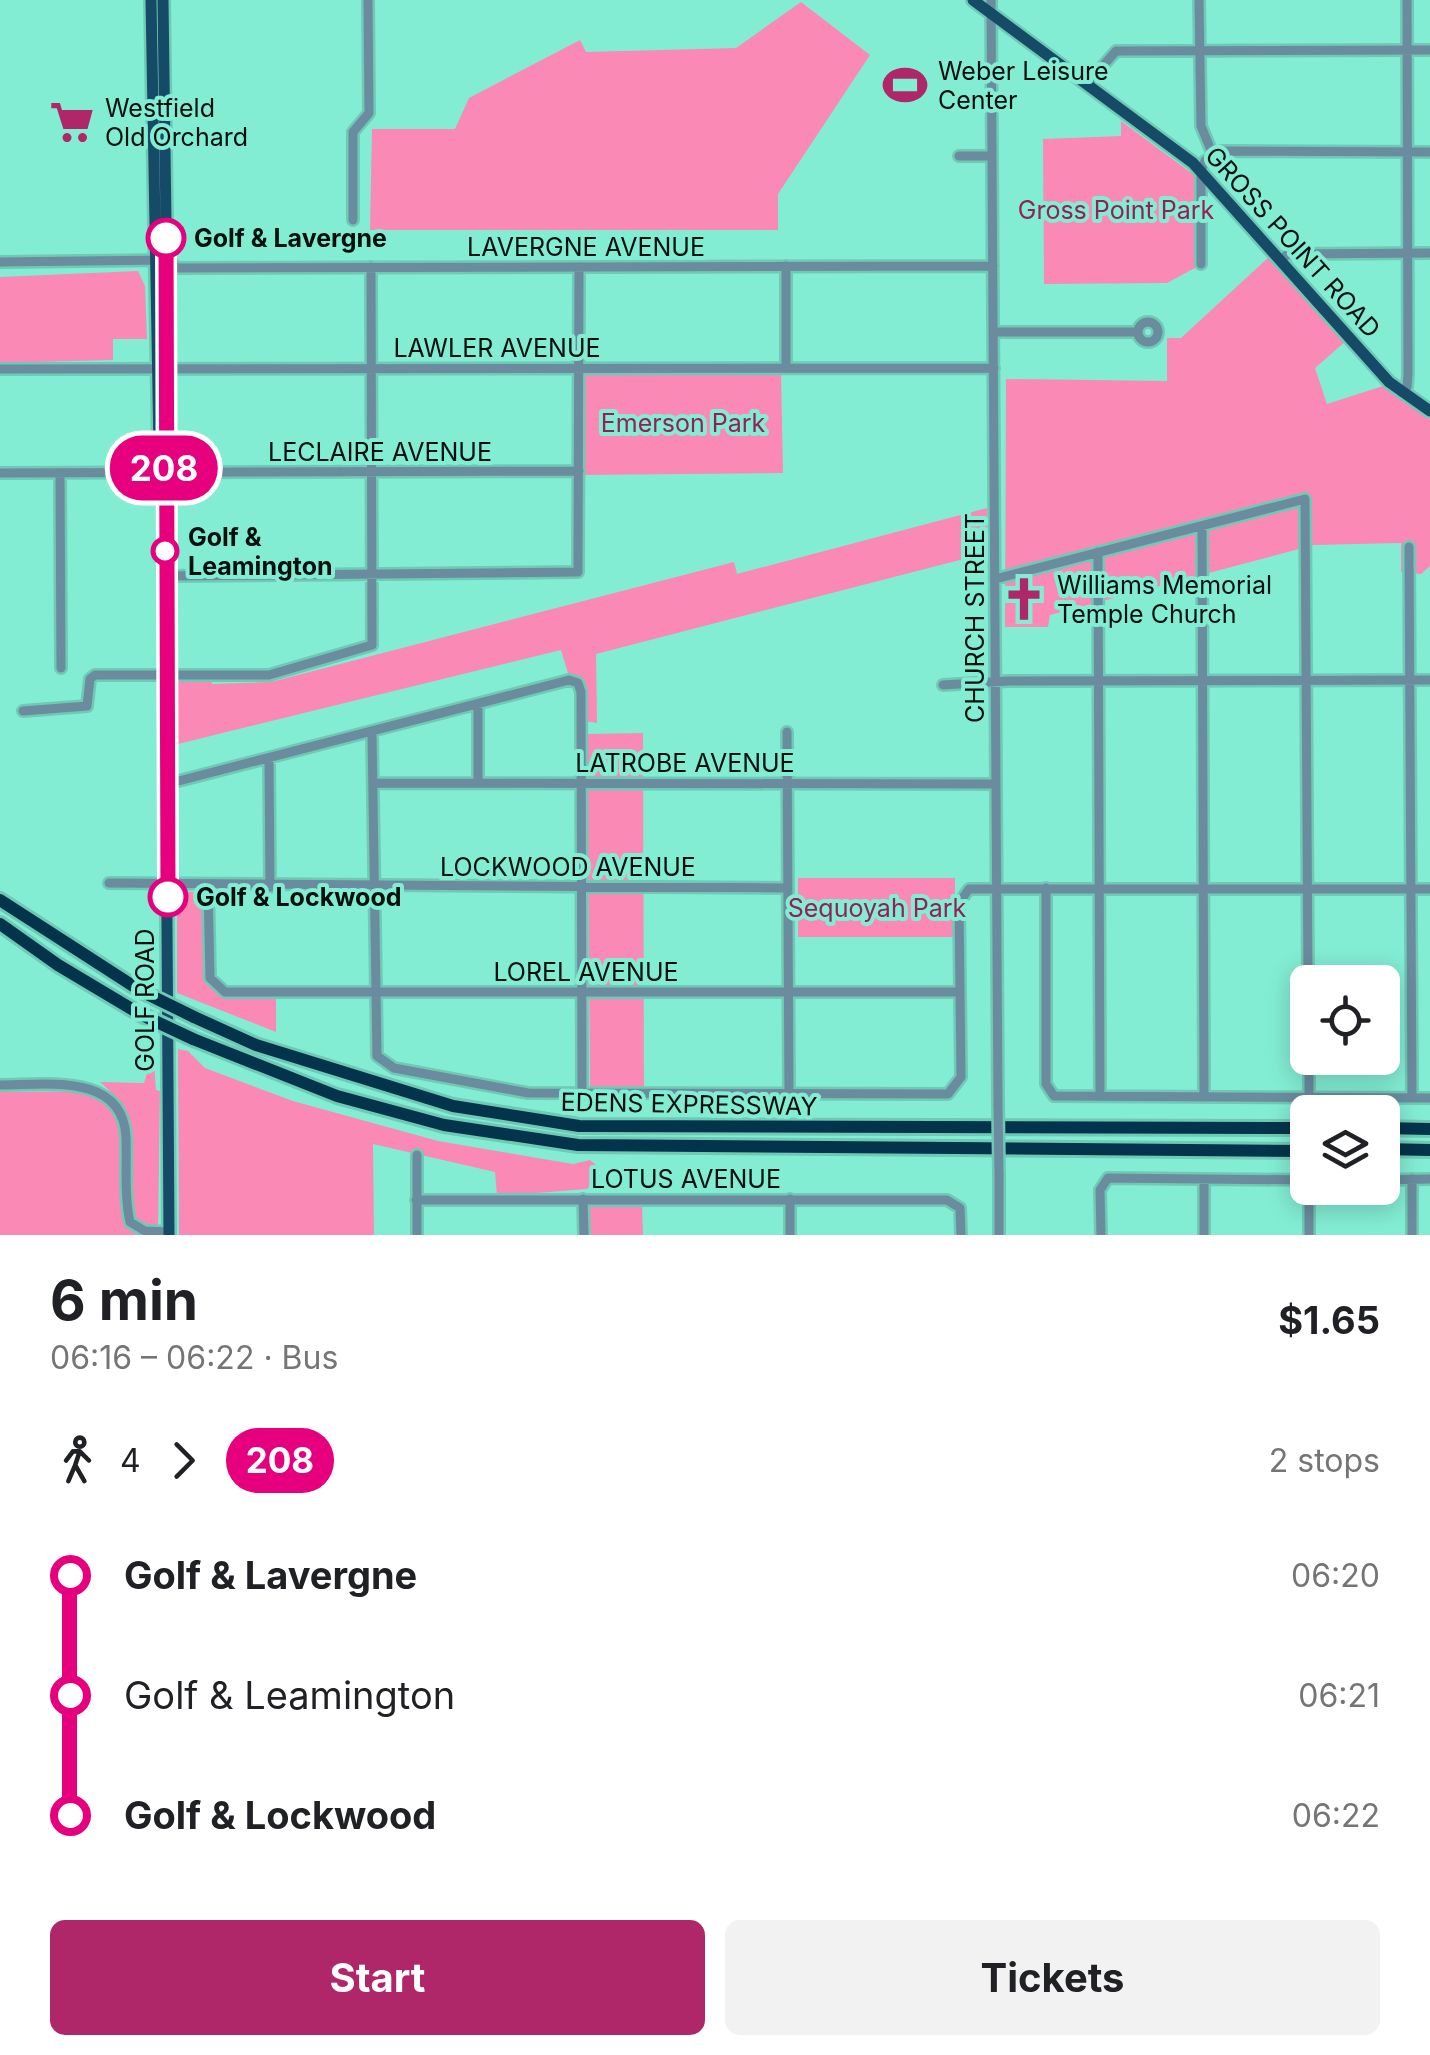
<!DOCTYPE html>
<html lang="en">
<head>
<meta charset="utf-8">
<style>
	body { margin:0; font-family:Inter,sans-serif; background:#f2f2f2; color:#202124; height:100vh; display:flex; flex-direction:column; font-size:38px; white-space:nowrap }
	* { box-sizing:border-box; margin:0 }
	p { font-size:32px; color:#757577 }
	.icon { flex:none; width:55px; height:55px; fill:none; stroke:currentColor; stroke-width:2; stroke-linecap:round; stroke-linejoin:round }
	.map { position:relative; height:1235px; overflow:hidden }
	.sheet { display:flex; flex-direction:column; background:#fff; flex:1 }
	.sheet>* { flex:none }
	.badge { padding:0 20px; border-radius:32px; font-size:35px; line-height:65px }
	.controls { position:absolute; left:1290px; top:965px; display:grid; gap:20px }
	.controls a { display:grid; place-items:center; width:110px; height:110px; border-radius:15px; background:#fff; box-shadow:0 5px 25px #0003; font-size:50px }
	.map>.badge { position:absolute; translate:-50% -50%; box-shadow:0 0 0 5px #fff }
	.legs { display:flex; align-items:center; gap:15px; height:110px; padding:0 50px; font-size:32px }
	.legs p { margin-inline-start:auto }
	.headline { display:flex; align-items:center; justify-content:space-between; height:170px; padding:0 50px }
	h1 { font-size:55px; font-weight:700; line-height:75px }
	.button { display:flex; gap:20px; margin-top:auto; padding:20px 50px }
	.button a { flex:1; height:115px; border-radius:15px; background:#b02769; color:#fff; font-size:40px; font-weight:700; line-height:115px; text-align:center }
	.button a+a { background:#f2f2f2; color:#202124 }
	ul { padding:0 50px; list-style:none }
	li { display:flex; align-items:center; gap:35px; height:120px; font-size:38px }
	li i { display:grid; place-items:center; width:15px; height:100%; margin:0 12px; background:currentColor }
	li i::after { content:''; width:25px; height:25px; margin:-12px; border:8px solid; border-radius:50%; background:#fff }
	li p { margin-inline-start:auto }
	li:first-child i { background:linear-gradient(#0000 50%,currentColor 0) }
	li:last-child i { background:linear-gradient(currentColor 50%,#0000 0) }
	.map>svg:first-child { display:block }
	.green { fill:#fb89b5 }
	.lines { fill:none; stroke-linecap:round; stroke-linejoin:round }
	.minor-casing { stroke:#6ecab4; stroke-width:14 }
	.major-casing { stroke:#6ecab4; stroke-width:16 }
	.highway-casing { stroke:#6ecab4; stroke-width:18 }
	.minor { stroke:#6b8b9f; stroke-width:9 }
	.major { stroke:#164b67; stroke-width:11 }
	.highway { stroke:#04344b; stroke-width:12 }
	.minor-bridge-casing { stroke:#6ecab4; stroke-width:14; stroke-linecap:butt }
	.highway-bridge-casing { stroke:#6ecab4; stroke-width:18; stroke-linecap:butt }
	.minor-bridge { stroke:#6b8b9f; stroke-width:9 }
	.highway-bridge { stroke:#04344b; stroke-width:12 }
	.line-1-casing { stroke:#fff; stroke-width:22 }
	.line-1 { stroke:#e6007e; stroke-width:15 }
	.stop-1-dot { fill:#fff; stroke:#e6007e; stroke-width:5 }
	.labels { text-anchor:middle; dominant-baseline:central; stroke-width:8; stroke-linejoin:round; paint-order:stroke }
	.poi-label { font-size:25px; fill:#00100c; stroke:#83edd4; text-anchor:start }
	.park-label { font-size:25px; fill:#932057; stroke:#83edd4 }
	.stop-label { font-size:25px; font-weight:bold; fill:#00100c; stroke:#83edd4; text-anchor:start }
	.street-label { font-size:25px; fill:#00100c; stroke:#83edd4 }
</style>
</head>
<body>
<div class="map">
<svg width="1430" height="1235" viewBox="0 0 1430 1235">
	<rect width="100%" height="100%" fill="#83edd4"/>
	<path class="green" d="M801,2L870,55L778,194V230H370L372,129H455L469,98L580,40L586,52L736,48Z
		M1121,121L1194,175L1195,268L1167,283L1044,284L1043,139L1121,136Z
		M1270,256L1346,341L1315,368L1327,404L1383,386L1430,417V566L1421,574L1401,572V543L1314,545L1050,615L1048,627H1005L1006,379L1167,381V338H1181Z
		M138,271L145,286L147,339H113V360L0,363V277Z
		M781,372L783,473L583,475V373Z
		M987,508V553L596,654L597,723L584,721L583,685L568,673L561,650L174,745L177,680L211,678L212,684L271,682L734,562L737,574Z
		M643,733L644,1088H590L587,734Z
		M798,878H955V937H798Z
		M182,892H196L202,899L206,978C217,1003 251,996 276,997V1032L177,993V896Z
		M152,1035L156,1090L160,1091L158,1235H0V1092L110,1091L100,1082L144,1083L152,1056Z
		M178,1049L188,1051L205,1068L293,1101L438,1141L573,1164L590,1160L596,1165V1178L587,1189L497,1196L495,1172L373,1144L374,1235H179Z
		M592,1204H642L643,1235H588L587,1211Z"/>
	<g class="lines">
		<g class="minor-casing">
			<path id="minor" d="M991,0L998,1105
				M1199,0L1201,126L1213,155
				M1088,83L1116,51L1430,50
				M959,156H992
				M1201,171L1205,161L1222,151L1430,152
				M353,220V132L369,113L368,0
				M1282,259L1288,254L1430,253
				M0,262L165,260L178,268L993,266
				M1201,264V173
				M786,266V367
				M1138 332a10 10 0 1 1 20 0a10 10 0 1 1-20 0Z
				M994,332H1138
				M0,369L994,368
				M1401,392L1407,387L1408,374L1407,0
				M0,473L579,471
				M60,473L61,668
				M1202,526L1204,1097
				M1409,547L1412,1098
				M1098,552L1100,1096
				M166,576L578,572L579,267
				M995,579L1305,499L1308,982
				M943,685L1009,681L1430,680
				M23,711L87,706L90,679L95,675H269L372,645L371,267
				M787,732L789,1095
				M372,733L377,1056L394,1068L528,1093L948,1094L961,1077L959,903L969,889H1430
				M269,759L270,887
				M373,783L996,784
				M478,783V706
				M167,784L569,680L578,683L581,692L582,1094
				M109,883L788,888
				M208,887L210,978L225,992H960
				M1046,888V1084L1054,1096L1430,1098
				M1309,1058V1097
				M0,1085C45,1085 123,1072 126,1137C127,1165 124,1195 130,1222L145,1231L169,1232
				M417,1155V1235
				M999,1175V1235
				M1412,1179V1235
				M1204,1180V1235
				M1382,1180L1430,1179
				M1309,1188V1235
				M583,1199L584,1235
				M790,1199V1235
				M416,1200H947L960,1208L961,1235
				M1101,1235L1100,1190L1108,1178L1308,1180"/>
		</g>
		<g class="major-casing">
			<path id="major" d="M151,0L159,448L164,464
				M163,0L169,446L164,464L169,1235
				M973,0L1193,163L1389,382L1430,411"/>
		</g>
		<g class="highway-casing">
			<path id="highway" d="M0,900L141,991
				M0,924L58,965L140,1014
				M194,1017L256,1045L453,1106L579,1126L1308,1128
				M193,1039L337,1096L444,1125L578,1145L1308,1151
				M1382,1128L1430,1129
				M1382,1149L1430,1150"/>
		</g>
		<use href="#minor" class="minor"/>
		<use href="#major" class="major"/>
		<use href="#highway" class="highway"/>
		<g class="minor-bridge-casing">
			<path id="minor-bridge" d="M998,1105L999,1175"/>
		</g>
		<g class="highway-bridge-casing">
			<path id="highway-bridge" d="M141,991L194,1017
				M140,1014L193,1039"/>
		</g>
		<use href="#minor-bridge" class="minor-bridge"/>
		<use href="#highway-bridge" class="highway-bridge"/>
	</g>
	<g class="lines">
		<g class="line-1-casing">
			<path id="line-1" d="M166,238L168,897"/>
		</g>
		<use href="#line-1" class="line-1"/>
	</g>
	<defs>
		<g id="stadium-bare" transform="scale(3.45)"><path d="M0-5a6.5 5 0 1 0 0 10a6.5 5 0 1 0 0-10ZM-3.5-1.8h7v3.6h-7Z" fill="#b02769" stroke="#83edd4" stroke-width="2.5" paint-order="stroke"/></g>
		<g id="supermarket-bare" transform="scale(3.45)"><path d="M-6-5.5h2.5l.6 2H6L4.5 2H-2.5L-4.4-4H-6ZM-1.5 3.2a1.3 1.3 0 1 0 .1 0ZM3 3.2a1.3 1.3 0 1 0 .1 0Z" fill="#b02769" stroke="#83edd4" stroke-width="2.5" paint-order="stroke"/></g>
		<g id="church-bare" transform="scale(3.45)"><path d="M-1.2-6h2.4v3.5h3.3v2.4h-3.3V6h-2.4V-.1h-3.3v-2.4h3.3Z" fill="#b02769" stroke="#83edd4" stroke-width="2.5" paint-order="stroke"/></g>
	</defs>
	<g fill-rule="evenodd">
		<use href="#stadium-bare" x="905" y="85"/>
		<use href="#supermarket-bare" x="72" y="122"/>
		<use href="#church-bare" x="1024" y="599"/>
	</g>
	<g class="stop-1-dot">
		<circle cx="166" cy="238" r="18"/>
		<circle cx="165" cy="551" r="12"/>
		<circle cx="168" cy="897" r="18"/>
	</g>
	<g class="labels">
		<g class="poi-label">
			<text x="938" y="71">Weber Leisure<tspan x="938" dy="29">Center</tspan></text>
			<text x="105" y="108">Westfield<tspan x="105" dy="29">Old Orchard</tspan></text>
			<text x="1057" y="585">Williams Memorial<tspan x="1057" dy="29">Temple Church</tspan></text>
		</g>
		<g class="park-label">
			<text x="1116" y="210">Gross Point Park</text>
			<text x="683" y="423">Emerson Park</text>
			<text x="877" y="908">Sequoyah Park</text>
		</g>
		<g class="stop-label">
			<text x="194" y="238">Golf &amp; Lavergne</text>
			<text x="188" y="537">Golf &amp;<tspan x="188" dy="29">Leamington</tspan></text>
			<text x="196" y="897">Golf &amp; Lockwood</text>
		</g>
		<g class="street-label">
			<text transform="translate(1293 242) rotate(48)">GROSS POINT ROAD</text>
			<text x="586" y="247">LAVERGNE AVENUE</text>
			<text x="497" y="348">LAWLER AVENUE</text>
			<text x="380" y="452">LECLAIRE AVENUE</text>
			<text transform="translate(975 618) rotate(-90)">CHURCH STREET</text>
			<text x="685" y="763">LATROBE AVENUE</text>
			<text x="568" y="867">LOCKWOOD AVENUE</text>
			<text x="586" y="972">LOREL AVENUE</text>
			<text transform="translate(145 1000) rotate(-90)">GOLF ROAD</text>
			<text transform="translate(689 1104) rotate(1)">EDENS EXPRESSWAY</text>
			<text x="686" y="1179">LOTUS AVENUE</text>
		</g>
	</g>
</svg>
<div class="controls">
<a><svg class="icon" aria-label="locate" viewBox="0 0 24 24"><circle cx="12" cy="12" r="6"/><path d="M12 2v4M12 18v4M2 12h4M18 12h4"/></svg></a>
<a><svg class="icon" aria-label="layers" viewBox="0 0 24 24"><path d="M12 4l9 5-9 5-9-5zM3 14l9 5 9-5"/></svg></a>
</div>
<b class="badge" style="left:164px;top:468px;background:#e6007e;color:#fff">208</b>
</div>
<section class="sheet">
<div class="headline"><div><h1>6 min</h1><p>06:16 – 06:22 · Bus</p></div><b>$1.65</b></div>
<div class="legs"><svg class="icon" aria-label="walk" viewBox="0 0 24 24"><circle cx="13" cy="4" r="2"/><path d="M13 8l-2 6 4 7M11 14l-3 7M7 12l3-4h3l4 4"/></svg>4<svg class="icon" aria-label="forward" viewBox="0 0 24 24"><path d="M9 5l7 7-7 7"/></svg><b class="badge" style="background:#e6007e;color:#fff">208</b><p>2 stops</p></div>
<ul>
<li><i style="color:#e6007e"></i><b>Golf &amp; Lavergne</b><p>06:20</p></li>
<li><i style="color:#e6007e"></i><span>Golf &amp; Leamington</span><p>06:21</p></li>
<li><i style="color:#e6007e"></i><b>Golf &amp; Lockwood</b><p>06:22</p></li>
</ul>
<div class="button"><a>Start</a><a>Tickets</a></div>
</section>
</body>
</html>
